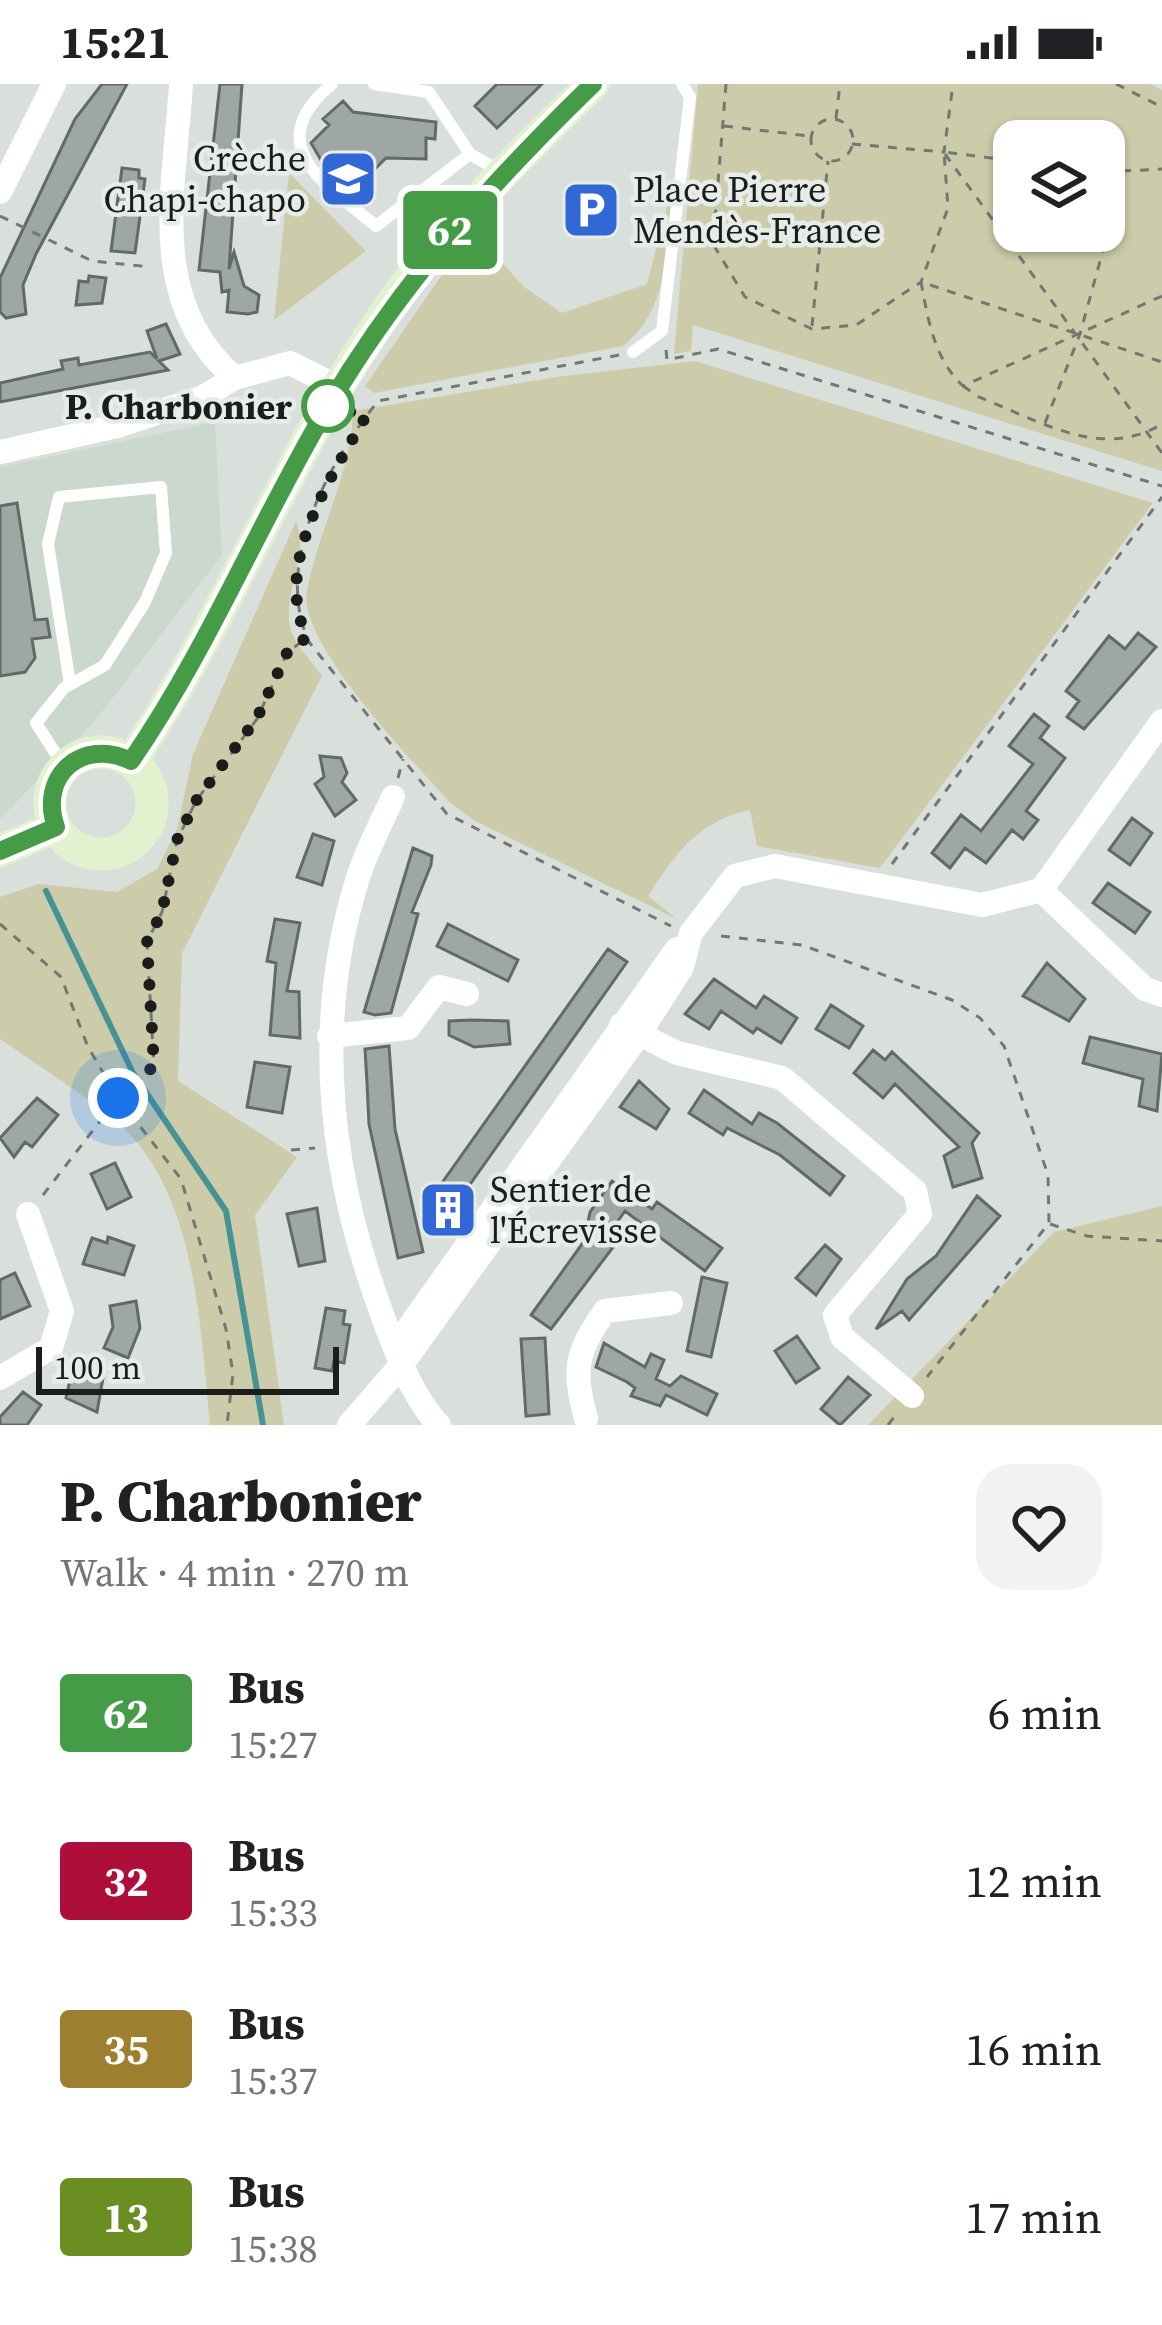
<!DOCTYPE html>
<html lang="en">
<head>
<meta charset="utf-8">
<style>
	body { margin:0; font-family:"Source Serif 4",serif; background:#f2f2f2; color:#202124; height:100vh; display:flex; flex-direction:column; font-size:45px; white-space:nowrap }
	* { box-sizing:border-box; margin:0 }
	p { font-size:39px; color:#757577 }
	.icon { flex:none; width:66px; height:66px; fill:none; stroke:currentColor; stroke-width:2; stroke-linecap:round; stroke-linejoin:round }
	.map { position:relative; height:1341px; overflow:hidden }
	.sheet { display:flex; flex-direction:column; background:#fff; flex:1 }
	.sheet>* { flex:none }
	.badge { padding:0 24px; border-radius:9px; font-size:42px; line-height:78px }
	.tools { position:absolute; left:993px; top:36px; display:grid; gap:24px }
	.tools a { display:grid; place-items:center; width:132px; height:132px; border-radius:24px; background:#fff; box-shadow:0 3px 9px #0004; font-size:60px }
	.scale { position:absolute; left:36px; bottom:30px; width:303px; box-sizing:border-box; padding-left:12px; border:6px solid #1b1d1b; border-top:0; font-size:33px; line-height:42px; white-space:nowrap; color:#1b1d1b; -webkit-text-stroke:9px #e6ede8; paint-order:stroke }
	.you { position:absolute; width:60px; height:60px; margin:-30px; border:9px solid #fff; border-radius:50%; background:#1a73e8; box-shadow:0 0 0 18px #1a73e833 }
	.map>.badge { position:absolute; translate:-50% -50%; box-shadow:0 0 0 6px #fff }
	.round { display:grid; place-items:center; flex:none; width:126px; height:126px; border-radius:36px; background:#f2f2f2 }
	.headline { display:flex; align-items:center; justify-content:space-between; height:204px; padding:0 60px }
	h1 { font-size:57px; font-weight:800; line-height:90px }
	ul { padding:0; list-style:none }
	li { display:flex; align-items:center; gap:36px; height:168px; padding:0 60px }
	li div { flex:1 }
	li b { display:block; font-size:45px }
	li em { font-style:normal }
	li .badge { min-width:132px; font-weight:700; text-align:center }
	.status { display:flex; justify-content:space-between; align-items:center; height:84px; padding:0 60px; background:#fff; direction:ltr }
	.status svg { height:33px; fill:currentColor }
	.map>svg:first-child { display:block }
	.built { fill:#cbd8cd }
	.green { fill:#cca; fill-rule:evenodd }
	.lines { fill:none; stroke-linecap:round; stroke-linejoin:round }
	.stream { stroke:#479293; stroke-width:6 }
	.building { fill:#9ea7a4; stroke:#626a67; stroke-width:3 }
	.path { stroke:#747875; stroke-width:3; stroke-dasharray:9 9; stroke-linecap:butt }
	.lane { stroke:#fff; stroke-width:12 }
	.street { stroke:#fff; stroke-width:24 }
	.secondary { stroke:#e2f1ce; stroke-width:33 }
	.line-casing { stroke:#fff; stroke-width:27 }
	.line { stroke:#469c46; stroke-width:18 }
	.walk { stroke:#1b1d1b; stroke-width:12; stroke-dasharray:0 21.6 }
	.stop-dot { fill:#fff; stroke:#469c46; stroke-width:6 }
	.labels { text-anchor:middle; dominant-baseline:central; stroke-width:9; stroke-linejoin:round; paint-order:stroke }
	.poi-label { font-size:36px; fill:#1b1d1b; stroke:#e6ede8; text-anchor:start }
	.stop-label { font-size:36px; font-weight:bold; fill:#1b1d1b; stroke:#e6ede8; text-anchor:end }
</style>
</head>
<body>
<div class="status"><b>15:21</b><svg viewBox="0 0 49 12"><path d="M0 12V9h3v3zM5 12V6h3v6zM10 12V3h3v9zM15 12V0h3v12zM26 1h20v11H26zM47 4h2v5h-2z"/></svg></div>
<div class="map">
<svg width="1162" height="1341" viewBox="0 0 1162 1341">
	<rect width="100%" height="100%" fill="#d9e0db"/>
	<path class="built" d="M215,338L222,471L95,637L0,735V383Z"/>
	<path class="green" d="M698,0H1150L1162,6V387L693,241L691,267L674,270ZM1014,57H1104V147H1014Z
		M289,89L366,167L274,236Z
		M674,96C667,153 672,224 623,262L374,309L365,302L473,146L524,203L562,229L647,200Z
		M695,277L1153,419L880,784L757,762L750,726C698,737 676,769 648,812L677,835L475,737L449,718C414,677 297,559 307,507C318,446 352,389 353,327L556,293Z
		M296,437C310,470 283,507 290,543C294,560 312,577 322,592L182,869L178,997L297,1073L255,1131L284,1341H210C200,1243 197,1105 115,1036C79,1007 38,982 0,955V813L39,800L117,808L157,785L177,745L193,670Z
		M1162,1122V1341H868L1054,1148Z"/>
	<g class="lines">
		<path class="stream" d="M46,807L133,989L226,1127L263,1341"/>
	</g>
	<path class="building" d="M102,0H127L36,170L23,201L26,230L6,234L0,228V194L75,35Z
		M220,0H242L229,185L234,168L244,202L259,211L257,228L248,230L227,228L229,206L222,208L220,188L199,186Z
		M497,0H542L497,44L475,22Z
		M343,17L353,28L436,38L435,55L426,54V75L386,74L351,109L328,88L311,59L329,41L323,35Z
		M122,84L139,86V94L145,95L135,169L111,167Z
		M89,192L106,194L102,219L76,221L79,197L88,198Z
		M166,240L180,270L159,277L168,286L0,318V299L63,285L61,277L78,274L79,281L150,268L157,275L147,247Z
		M17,419L35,536L47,535L50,553L32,555L35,574L25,588L0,592V422Z
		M1138,549L1156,563L1084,645L1067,633L1079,617L1066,607L1109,552L1125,565Z
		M1034,630L1049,642L1040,654L1065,674L1026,727L1038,736L1023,755L1012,746L986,779L965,764L950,784L932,769L961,731L981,747L1033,680L1009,662Z
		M320,672L341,674L347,689L342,698L356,716L335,732L315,700L324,693Z
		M1132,734L1152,749L1130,781L1109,766Z
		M313,750L334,757L322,801L297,793Z
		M413,764L432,772L431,781L412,828L418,830L391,929L375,931L364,928Z
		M1108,799L1150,828L1135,849L1093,819Z
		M275,835L300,839L287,907L299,908L300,954L270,951L276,879L267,877Z
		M448,840L518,876L508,897L437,862Z
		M608,865L627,878L459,1116L439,1103Z
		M1047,879L1085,915L1069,937L1023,912Z
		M714,895L756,924L764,912L797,934L781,959L757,944L753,949L721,927L709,945L685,930Z
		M831,921L863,942L849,964L816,945Z
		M472,936L508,937L510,960L474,963L449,951V937Z
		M1090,953L1162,970L1157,1027L1139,1022L1143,995L1083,979Z
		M389,962L395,1045L423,1168L398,1174L369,1040L367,999L365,965Z
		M873,966L885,976L892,968L979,1049L972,1059L982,1094L953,1103L944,1072L959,1063L895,1000L883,1014L854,989Z
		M255,978L290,983L282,1029L247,1023Z
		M639,997L669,1025L656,1045L620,1023Z
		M704,1006L752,1040L759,1029L777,1039L844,1092L830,1111L780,1071L727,1044L723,1051L689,1029Z
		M37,1014L58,1031L32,1063L25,1058L14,1073L0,1054Z
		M115,1079L131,1113L107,1125L91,1090Z
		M612,1097L652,1125L657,1118L722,1164L705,1187L625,1127L608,1151L617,1158L551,1245L531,1231L595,1142L588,1138L590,1128Z
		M977,1112L1000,1132L909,1236L902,1227L876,1245L907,1195L936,1172Z
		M317,1124L325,1177L299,1182L287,1130Z
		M108,1153L134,1162L124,1191L83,1180L92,1154L107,1159Z
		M825,1161L841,1175L816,1211L796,1194Z
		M15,1189L30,1222L0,1235V1196Z
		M702,1193L727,1199L711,1273L687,1267Z
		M136,1217L140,1244L128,1274L104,1264L113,1243L110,1222Z
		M326,1224L345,1227L343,1240L350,1241L344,1279L334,1277L332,1287L315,1284Z
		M797,1252L819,1284L796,1299L775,1267Z
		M545,1254L549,1330L526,1332L521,1255Z
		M604,1259L645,1283L651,1270L664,1276L656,1295L670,1302L681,1292L717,1310L707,1331L666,1311L660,1322L631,1312L635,1304L627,1298L596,1283Z
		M74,1278L104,1288L97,1328L66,1314Z
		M848,1293L870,1311L840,1341L821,1325Z
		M23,1308L41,1321L27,1341H0V1333Z"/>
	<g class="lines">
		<path class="path" d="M726,0L713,160L745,213L812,245L856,241L921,198L948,124L944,68L1014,77
			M1116,0L1162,23
			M836,34L840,0
			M811 56a21 21 0 1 1 42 0a21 21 0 1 1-42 0Z
			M724,42L809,52
			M852,60L944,68L953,0
			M945,70L1162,369
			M1104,88L1162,85
			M1104,101L1122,91
			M0,132L92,177L151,183
			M1162,212L963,302C934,275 928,235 921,198L1162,278
			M812,242L828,77
			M666,266L667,276L718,265L1162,402
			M619,271L378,317C328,380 273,479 309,558L447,730L671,842
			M963,302L979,313C1038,336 1101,377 1162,340
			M1045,339L1080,250L1124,90
			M398,694L403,675
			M892,780L1162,413
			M0,840L61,893L88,963L118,1014L181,1095L226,1245L233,1290L227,1341
			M721,852L802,861L952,916L980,934L1004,962L1048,1091L1049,1139L927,1293
			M291,1066L315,1064
			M43,1111L118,1014L154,983L147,858L162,828L177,756L196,717L257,635L287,569L306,554
			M1050,1140L1087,1152L1162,1157
			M888,1341L898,1328"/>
		<path class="lane" d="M332,0C259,61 325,100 376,142L470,70
			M374,0L429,8L470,70L501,88
			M633,268L662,247L690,13L682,0
			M65,684L36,639L64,604L105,581L145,518L166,469L161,403L59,413L48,460L70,600"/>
		<path class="street" d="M181,0C175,103 145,218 235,294
			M0,108L54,0
			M0,368L117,342L201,314L235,294L290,279L340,304
			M393,713C381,740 365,769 357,797C313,939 329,1082 378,1219C392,1258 410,1311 439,1341
			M1041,806L1145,905L1162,911
			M621,941L677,969L782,994L915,1107L920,1130L835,1231L842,1253L912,1312
			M329,952L408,944L439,903L467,910
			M402,1253L677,865
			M0,1294L51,1264L62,1227L28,1130
			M586,1335C573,1285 575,1270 605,1227L671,1219
			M349,1341L403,1279L638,952L682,883L691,849L735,792L775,782L982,821L1041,806L1162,637"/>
		<path class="secondary" d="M50 719a51 51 0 1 1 102 0a51 51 0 1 1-102 0Z
			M131,677C234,525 295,348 406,201C462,127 527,64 593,0
			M0,767L55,743"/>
	</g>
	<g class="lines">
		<g class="line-casing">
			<path id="line" d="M0,767L56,743C38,692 82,653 131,677C208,565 258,441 327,324C400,200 490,100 593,0"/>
		</g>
		<use href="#line" class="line"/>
		<path class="walk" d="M118,1014L154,982L147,858L162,828L177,756L196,717L257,634L287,569L307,553C272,481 331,393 366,332L328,322"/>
	</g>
	<defs>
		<g id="school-square" transform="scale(3)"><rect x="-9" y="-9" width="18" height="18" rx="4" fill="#3267d6" stroke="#e6ede8"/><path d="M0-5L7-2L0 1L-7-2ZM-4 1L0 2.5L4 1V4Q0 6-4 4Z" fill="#fff"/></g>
		<g id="parking-square" transform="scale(3)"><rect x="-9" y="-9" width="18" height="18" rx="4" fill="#3267d6" stroke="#e6ede8"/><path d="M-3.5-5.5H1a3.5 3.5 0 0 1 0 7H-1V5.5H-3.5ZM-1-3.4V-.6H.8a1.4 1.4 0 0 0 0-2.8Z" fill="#fff"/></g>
		<g id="building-square" transform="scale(3)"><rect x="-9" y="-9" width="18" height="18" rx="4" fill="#3267d6" stroke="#e6ede8"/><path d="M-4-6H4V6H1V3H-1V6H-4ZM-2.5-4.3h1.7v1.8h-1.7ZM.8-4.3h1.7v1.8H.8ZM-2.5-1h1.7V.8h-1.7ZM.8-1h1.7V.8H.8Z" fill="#fff"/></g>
	</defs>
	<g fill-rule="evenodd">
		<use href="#school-square" x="348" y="95"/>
		<use href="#parking-square" x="591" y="126"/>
		<use href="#building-square" x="448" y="1126"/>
	</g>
	<circle class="stop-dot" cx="328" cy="322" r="24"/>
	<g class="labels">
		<g class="poi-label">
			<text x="306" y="74" text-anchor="end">Crèche<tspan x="306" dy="41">Chapi-chapo</tspan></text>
			<text x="633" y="105">Place Pierre<tspan x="633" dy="41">Mendès-France</tspan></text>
			<text x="490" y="1105">Sentier de<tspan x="490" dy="41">l'Écrevisse</tspan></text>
		</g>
		<g class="stop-label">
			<text x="292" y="322">P. Charbonier</text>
		</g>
	</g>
</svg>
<div class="tools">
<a><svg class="icon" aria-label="layers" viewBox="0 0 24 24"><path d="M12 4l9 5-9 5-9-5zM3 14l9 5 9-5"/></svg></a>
</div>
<div class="scale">100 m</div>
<div class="you" style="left:118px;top:1014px"></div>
<b class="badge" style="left:450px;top:146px;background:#469c46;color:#fff">62</b>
</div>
<section class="sheet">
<div class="headline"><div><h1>P. Charbonier</h1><p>Walk · 4 min · 270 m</p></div><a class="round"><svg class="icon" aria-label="heart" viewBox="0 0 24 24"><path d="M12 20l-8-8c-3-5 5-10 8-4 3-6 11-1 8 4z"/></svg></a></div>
<ul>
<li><span class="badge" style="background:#469c46;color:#fff">62</span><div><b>Bus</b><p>15:27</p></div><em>6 min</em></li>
<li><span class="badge" style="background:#ad0e3a;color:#fff">32</span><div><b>Bus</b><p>15:33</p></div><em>12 min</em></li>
<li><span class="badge" style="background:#9e7f30;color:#fff">35</span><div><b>Bus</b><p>15:37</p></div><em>16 min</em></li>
<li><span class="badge" style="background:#6b8e23;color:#fff">13</span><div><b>Bus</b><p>15:38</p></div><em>17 min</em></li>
</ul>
</section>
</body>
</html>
